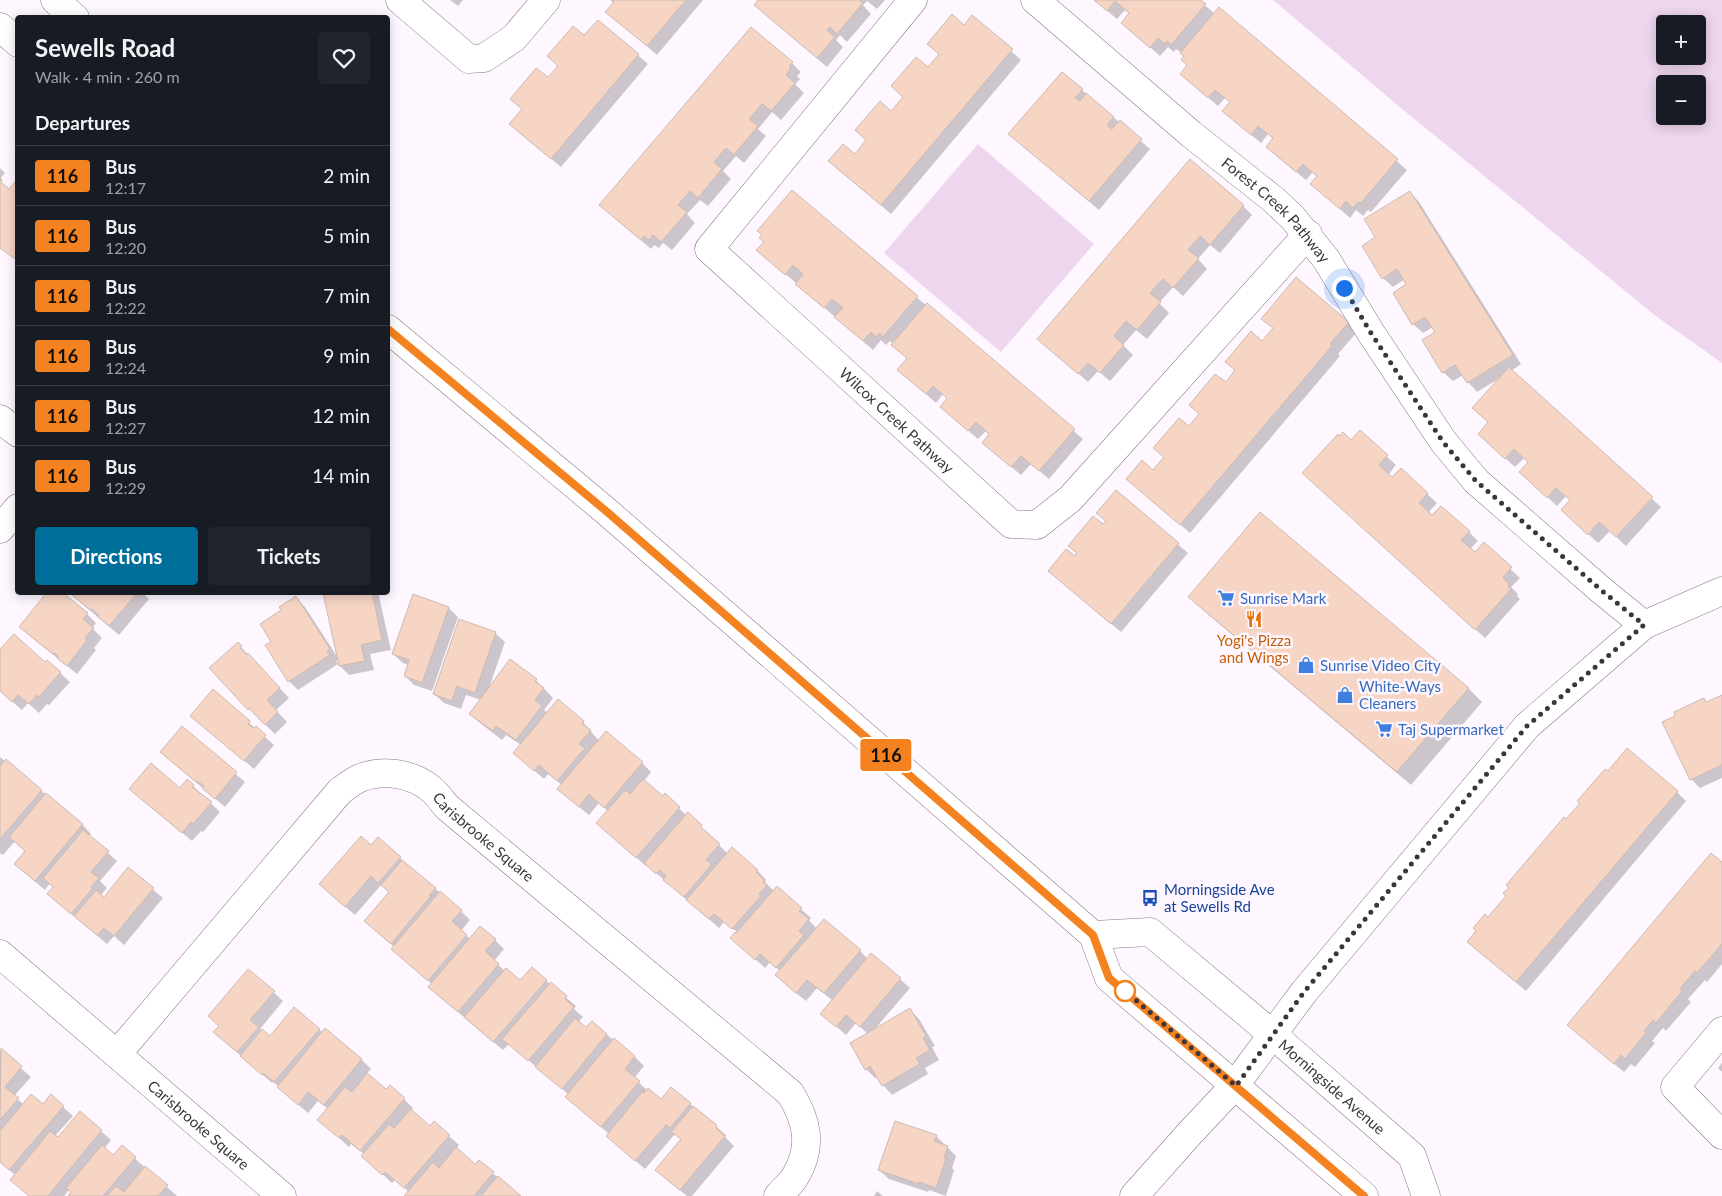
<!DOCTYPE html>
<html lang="en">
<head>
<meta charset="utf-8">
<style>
	body { margin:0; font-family:Lato,sans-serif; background:#20242c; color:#f1f3f6; height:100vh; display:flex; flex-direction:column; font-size:19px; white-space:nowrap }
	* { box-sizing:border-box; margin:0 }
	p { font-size:16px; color:#9ea1a6 }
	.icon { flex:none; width:28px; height:28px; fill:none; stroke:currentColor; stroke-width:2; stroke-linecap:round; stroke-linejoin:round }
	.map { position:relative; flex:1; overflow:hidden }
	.sheet { position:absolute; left:15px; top:15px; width:375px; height:580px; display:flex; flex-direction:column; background:#171b24; border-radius:5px; box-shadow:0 2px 12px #0003 }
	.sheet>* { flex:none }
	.badge { padding:0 10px; border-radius:4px; font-size:18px; line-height:32px }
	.tools { position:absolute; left:1656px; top:15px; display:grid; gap:10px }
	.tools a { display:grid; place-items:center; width:50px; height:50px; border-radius:5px; background:#171b24; box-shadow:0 2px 12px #0003; font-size:25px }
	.you { position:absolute; width:25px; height:25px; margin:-12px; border:4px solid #fff; border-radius:50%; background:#1a73e8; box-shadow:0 0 0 8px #1a73e833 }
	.map>.badge { position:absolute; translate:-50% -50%; box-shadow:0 0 0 2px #fff }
	h2 { padding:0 20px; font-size:19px; line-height:45px }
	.round { display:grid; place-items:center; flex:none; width:52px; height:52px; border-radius:5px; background:#20242c }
	.headline { display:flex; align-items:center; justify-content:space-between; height:85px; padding:0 20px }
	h1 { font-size:24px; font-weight:700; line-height:38px }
	.cta { display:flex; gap:10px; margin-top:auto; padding:10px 20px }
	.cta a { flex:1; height:58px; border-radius:5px; background:#006e9a; color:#fff; font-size:20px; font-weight:700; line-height:58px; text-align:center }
	.cta a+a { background:#20242c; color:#f1f3f6 }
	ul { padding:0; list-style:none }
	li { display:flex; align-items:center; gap:15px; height:60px; padding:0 20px; border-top:1px solid #363941 }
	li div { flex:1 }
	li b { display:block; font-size:19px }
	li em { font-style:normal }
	li .badge { min-width:55px; font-weight:700; text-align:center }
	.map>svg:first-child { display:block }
	.green { fill:#eed6ee; fill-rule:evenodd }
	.shadow { fill:#0003 }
	.building { fill:#f6d5c5; stroke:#ccbbb2 }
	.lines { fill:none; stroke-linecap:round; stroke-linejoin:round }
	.minor-casing { stroke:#847883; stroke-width:29 }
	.major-casing { stroke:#847883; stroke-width:29 }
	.minor { stroke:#fff; stroke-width:28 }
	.major { stroke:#fff; stroke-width:28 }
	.line-casing { stroke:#fff; stroke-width:11 }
	.line { stroke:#f58220; stroke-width:8 }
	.walk { stroke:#3c363c; stroke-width:5; stroke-dasharray:0 9 }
	.stop-dot { fill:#fff; stroke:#f58220; stroke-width:2.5 }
	.labels { text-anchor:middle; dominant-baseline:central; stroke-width:5; stroke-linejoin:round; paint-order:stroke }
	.street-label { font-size:15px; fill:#3c363c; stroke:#fff7ff }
	.shop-label { font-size:15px; fill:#366cbe; stroke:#fff7ff; text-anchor:start }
	.food-label { font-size:15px; fill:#c56008; stroke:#fff7ff }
	.transit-label { font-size:15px; fill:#164399; stroke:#fff7ff; text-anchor:start }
</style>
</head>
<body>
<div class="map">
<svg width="1722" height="1196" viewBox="0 0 1722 1196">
	<rect width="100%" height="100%" fill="#fff7ff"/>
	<path class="green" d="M1273,0H1722V363L1657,317L1407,113ZM1665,24H1698V56H1665ZM1665,84H1698V116H1665Z
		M978,144L1094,244L1001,352L884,253Z"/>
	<path class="shadow" d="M450,0H463L458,6Z
		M610,0H703L657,55L607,12L614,3Z
		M760,0H885L877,9L867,1L863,5L871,14L847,42L840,35L836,40L843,47L827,67L765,14L756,5Z
		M1094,0H1199L1215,14L1220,9L1407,170L1371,212L1368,210L1363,216L1356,210L1350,218L1312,184L1318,177L1313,172L1306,180L1277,156L1274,139L1268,134L1261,143L1233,120L1231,103L1225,98L1218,106L1191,83L1186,56L1176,49L1174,52L1168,47L1160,56L1122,23L1130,14L1125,10L1117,19Z
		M972,17L1021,60L891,214L839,170L855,155L940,55L928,44L964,26Z
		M598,21L648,64L561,167L520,133L549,79Z
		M792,63L801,72L797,76L800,79L795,84L804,93L781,120L772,112L758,129L766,136L744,163L736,156L723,171L731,179L708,206L700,200L687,214L695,223L672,250L663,243L659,248L654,245L651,249L610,214Z
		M1082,90L1150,149L1099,210L1019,143Z
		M0,168L5,173L0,179Z
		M792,191L1083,439L1049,479L1031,464L1021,475L993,452L990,435L986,431L978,439L951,416L948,399L943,394L936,403L899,370L908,359L890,341L886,345L881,340L873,350L758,250L765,242Z
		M1410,192L1419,202L1521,364L1511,371L1661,507L1626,546L1610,531L1598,543L1572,519L1571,500L1566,496L1557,506L1530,481L1529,462L1524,458L1515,467L1489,443L1490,422L1500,378L1477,392L1468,382L1463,375L1453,381L1443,372L1436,332L1433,327L1423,333L1413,324L1408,284L1405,279L1393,287L1383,278L1377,238Z
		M1243,206L1252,215L1220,253L1210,245L1198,259L1207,269L1183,296L1173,287L1159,303L1169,313L1147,339L1136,330L1123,345L1133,355L1110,381L1098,371L1088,382L1039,339Z
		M1263,319L1348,323L1357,332L1338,354L1340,356L1190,533L1128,479L1154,472L1226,384L1274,329Z
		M1360,432L1396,465L1388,475L1392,479L1401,470L1437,503L1428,513L1432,517L1469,532L1478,541L1470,549L1475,554L1484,544L1520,578L1511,587L1518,594L1517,596L1520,599L1485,638L1313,482Z
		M1116,492L1188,553L1121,632L1059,580L1075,558L1106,522L1098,513Z
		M68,592H142L149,599L119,635Z
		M331,592H378L391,650L370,654L374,670L349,675L340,666L339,659L336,661L338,664L298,690L289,681L272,642L283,611L296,598L305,607L338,658L325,594Z
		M1190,597L1468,688L1482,702L1411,785L1204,611Z
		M449,608L458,617L432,691L414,685L405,676L409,665L403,663L393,654Z
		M87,614L96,623L92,628L102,638L94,648L96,650L77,674L30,636Z
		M495,633L505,642L489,688L536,680L553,698L544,710L548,713L583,722L599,741L642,763L651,772L644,781L663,797L665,795L686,815L688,814L728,854L757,870L766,880L765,882L774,891L801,909L811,918L809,920L817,929L860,951L868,959L871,954L910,988L874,1030L910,1010L919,1019L935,1046L932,1047L939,1060L925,1068L928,1074L892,1095L883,1085L878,1077L875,1078L866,1069L868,1034L856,1023L846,1035L821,1013L832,1000L817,988L806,1001L786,985L780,971L770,962L765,968L731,938L737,932L724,922L719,928L647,865L646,866L607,832L608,811L599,803L589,815L568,798L562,785L548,774L544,779L524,762L521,745L506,735L502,740L480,723L470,714L481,700L466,695L461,709L444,703L434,694Z
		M238,644L289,698L276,710L287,722L275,734L249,709L211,668Z
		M0,651L46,663L47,661L70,682L49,705L47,704L39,713L28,703L22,710L0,691Z
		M213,691L274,745L254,769L192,716Z
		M1722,696V778L1700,788L1691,779L1704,700L1708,703Z
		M182,728L245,782L225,807L171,761Z
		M0,757L82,824L91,834L89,836L117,861L100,881L107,888L100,896L104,898L128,869L163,898L124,945L114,936L107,944L58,903L54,887L50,883L45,890L25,873L16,864L26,851L15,841L3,855L0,853Z
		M193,786L220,812L203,832L201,831L192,841L140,798Z
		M1677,792L1686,801L1526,991L1478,951L1489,918L1566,821Z
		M371,846L400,858L461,911L470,920L461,931L470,939L495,940L504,949L494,961L505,971L520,982L532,969L576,1006L574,1009L583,1017L578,1022L587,1029L592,1023L635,1057L644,1066L634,1078L648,1091L661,1100L690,1104L726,1135L725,1137L734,1146L692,1196H687L666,1179L682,1140L675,1134L645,1169L617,1145L609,1134L576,1106L568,1094L539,1069L509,1044L503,1050L439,996L432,984L402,958L392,949L394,947L366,921L390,893L381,885L355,915L330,894Z
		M1722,864V964L1707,982L1705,980L1688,999L1691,1002L1666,1031L1663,1028L1652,1041L1655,1043L1635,1067L1631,1064L1624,1072L1578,1034Z
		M249,970L283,1001L260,1029L262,1031L270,1038L295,1008L323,1033L361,1059L371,1069L366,1074L387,1091L404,1099L413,1108L411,1111L430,1127L434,1123L459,1145L456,1149L475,1166L479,1161L519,1196H406L409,1192L395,1180L392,1183L372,1165L364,1154L351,1144L349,1147L319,1120L328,1109L318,1101L308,1113L288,1096L279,1087L273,1082L272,1083L224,1041L220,1026Z
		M0,1050L31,1077L14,1096L24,1105L63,1107L73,1116L55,1136L58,1139L80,1113L111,1140L104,1149L113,1157L122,1147L177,1196H70L72,1193L69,1190L64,1196H29L15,1175L0,1162Z
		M1722,1063V1072L1718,1068Z
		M936,1136L956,1156L952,1168L954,1170L946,1196L929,1190L928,1192L889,1179L879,1170Z
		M877,1191L883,1196H874Z"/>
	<path class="building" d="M611,0H686L647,46L605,12L614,2Z
		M758,0H859L863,3L837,34L830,27L827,30L835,37L817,58L754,5Z
		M1094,0H1201L1206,4L1171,45L1167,41L1165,44L1158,38L1150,48L1121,23L1129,13L1115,1L1107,11Z
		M1219,7L1398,159L1361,203L1358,202L1353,208L1346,201L1340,209L1310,184L1317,176L1303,164L1296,172L1266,147L1273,138L1258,126L1251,135L1222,111L1230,102L1215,90L1208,98L1180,74L1187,65L1181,60L1184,56L1180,53Z
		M952,14L964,25L972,15L1013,49L881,205L828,161L843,144L855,154L866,140L855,130L880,101L891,111L903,97L891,86L916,57L928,67L939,54L927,44Z
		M598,20L639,54L551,159L509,124L522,109L510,99L536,68L548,77L558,66L547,56L573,26L584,35Z
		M751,27L793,62L789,66L791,68L786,75L795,83L771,111L762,104L749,119L758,126L734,155L726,148L714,162L722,169L698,198L690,191L678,205L687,212L661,242L653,235L649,240L644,236L641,240L599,205Z
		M1062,72L1083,89L1075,98L1080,101L1086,93L1114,117L1107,125L1112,129L1120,120L1142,139L1089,201L1008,134Z
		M1190,159L1244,205L1210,245L1200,236L1188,250L1199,258L1173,288L1163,279L1150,293L1161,302L1137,330L1126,321L1114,336L1124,345L1100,373L1088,363L1078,374L1037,339Z
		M0,178L2,180L1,182L9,189L15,182L18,185V261L0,248Z
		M792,190L918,296L883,337L880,333L876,337L871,332L863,341L834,317L843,308L832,299L824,308L795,284L803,274L793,265L785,275L756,250L764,242L759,238L762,235L757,231Z
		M1410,191L1513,355L1467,383L1455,365L1442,373L1422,340L1435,332L1425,317L1412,325L1393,293L1406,284L1397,269L1382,279L1362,246L1375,237L1364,219Z
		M1296,277L1349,322L1330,344L1332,346L1180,525L1126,479L1142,460L1153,470L1164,457L1153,448L1179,418L1189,426L1199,414L1189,405L1215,374L1226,382L1235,370L1225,362L1251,331L1262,341L1273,328L1261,319Z
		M927,303L1075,429L1039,471L1021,456L1011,467L982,443L989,434L976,422L968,431L940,407L947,398L933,386L926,394L897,370L907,358L891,345Z
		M1509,367L1653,497L1616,537L1599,522L1588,535L1561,510L1570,500L1556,488L1547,498L1519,472L1528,462L1514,449L1505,459L1478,434L1488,422L1472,408Z
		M1360,430L1388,455L1379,465L1392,477L1401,468L1428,493L1419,503L1432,515L1441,506L1470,531L1461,540L1475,552L1484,542L1512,567L1503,577L1509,584L1508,586L1511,589L1475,630L1302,473L1338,434L1340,436L1343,432L1351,440Z
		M1116,490L1179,543L1111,624L1048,571L1066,549L1075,556L1077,553L1068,546L1093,516L1103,524L1106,521L1096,513Z
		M1260,512L1469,688L1397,772L1188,597Z
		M47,592H62L88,613L83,619L94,628L85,638L87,640L67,666L57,658L58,656L54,653L53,654L19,627Z
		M69,592H138L109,626L97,616L99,615L92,609L90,610Z
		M372,592L382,640L361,645L365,661L339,666L323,593Z
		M413,594L449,607L422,683L404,676L409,660L392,654Z
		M296,596L330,649L327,651L330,655L288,682L265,645L271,642L260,624L281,610L279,607Z
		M459,619L496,632L475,693L457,686L452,701L433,694Z
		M14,634L45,662L47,660L61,672L39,697L37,695L29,704L18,695L12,702L0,691V649Z
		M238,642L242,646L240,648L247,655L248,653L280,688L267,700L278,712L265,725L249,708L248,710L209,668Z
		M510,659L537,679L535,681L544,688L535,700L542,706L516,740L496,726L493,731L469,714Z
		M213,689L250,721L248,724L254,728L256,726L266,735L244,761L190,716Z
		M1722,695V765L1690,780L1662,722L1675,716L1674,712L1704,698L1706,702Z
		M558,699L584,721L582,724L591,730L579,744L585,748L557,781L539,765L534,771L513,753Z
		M182,726L237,772L215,799L202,788L204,786L197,781L196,782L160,752Z
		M606,731L643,762L604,808L589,794L579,807L557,789Z
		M1627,748L1678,791L1516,982L1467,942L1476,931L1473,928L1485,914L1488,917L1506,896L1503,893L1509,888L1506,885L1564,817L1566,819L1580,803L1577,801L1605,769L1608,771Z
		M6,759L42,790L0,839V766Z
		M151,763L180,788L187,779L194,785L192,787L212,802L193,824L191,822L182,833L129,789Z
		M643,779L663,796L665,793L680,807L636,858L596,823L625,790L630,794Z
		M46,793L83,824L35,881L14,864L25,851L9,837Z
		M688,812L702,825L701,827L720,844L706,860L712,864L684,897L663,880L666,876L660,870L656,874L644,863Z
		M83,830L109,851L91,872L99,878L91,887L92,889L71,914L47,894L53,887L43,878Z
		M361,836L371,845L378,837L401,857L378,883L371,876L345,907L319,884Z
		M732,847L758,870L756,872L764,880L763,882L767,885L759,894L761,896L732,929L714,914L709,919L686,900Z
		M1711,853L1722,862V944L1697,973L1695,971L1680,989L1682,991L1656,1023L1653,1020L1644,1031L1646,1033L1625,1059L1621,1055L1614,1064L1567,1025Z
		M402,860L436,888L429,895L431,896L391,944L364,921L389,892L381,885Z
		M128,867L154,888L114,936L104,928L97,935L74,916L96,890L104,897Z
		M777,886L802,908L799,911L809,919L799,931L804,935L776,968L760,954L755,960L730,938L735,932L736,933Z
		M440,891L462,910L452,921L467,935L428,981L391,949Z
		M824,919L861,950L824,993L807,980L796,993L775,975Z
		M480,926L496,939L485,951L499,964L458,1012L428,987Z
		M871,953L901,978L860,1027L846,1015L836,1027L820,1014Z
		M532,967L547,980L493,1042L464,1017L506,968L520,980Z
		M248,969L275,991L250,1020L259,1027L237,1052L213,1032L219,1026L208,1016Z
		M551,982L567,996L565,999L574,1007L528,1061L502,1039Z
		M294,1007L320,1029L274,1082L263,1073L262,1075L240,1056L262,1029L270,1036Z
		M910,1008L926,1036L923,1038L930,1050L916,1058L920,1064L882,1086L870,1066L865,1070L850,1043Z
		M575,1018L586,1027L592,1021L607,1034L562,1089L535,1067Z
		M325,1028L362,1059L324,1105L308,1092L298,1105L277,1087Z
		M614,1038L635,1056L625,1069L640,1081L601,1127L565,1097Z
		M1,1048L22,1066L5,1087L19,1098L0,1120Z
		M367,1073L386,1089L390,1085L405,1098L360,1151L342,1135L339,1138L317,1120L345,1087L352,1092Z
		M671,1087L691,1103L670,1128L666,1125L635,1161L606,1136L642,1092L644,1093L648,1088L661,1099Z
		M31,1094L43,1104L51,1094L64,1106L9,1170L0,1162V1131Z
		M693,1106L717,1125L716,1128L725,1136L680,1190L655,1170L681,1139L671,1132Z
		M411,1109L430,1126L434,1121L450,1135L404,1188L385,1172L382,1175L361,1156L389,1124L394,1128Z
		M80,1111L102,1130L48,1196H29L10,1180L50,1131L58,1137Z
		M895,1121L937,1135L934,1141L948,1146L944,1158L946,1159L936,1188L919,1182V1184L878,1170Z
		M102,1145L113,1155L122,1145L136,1157L103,1196H68L71,1192L66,1188Z
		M456,1147L475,1164L479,1160L494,1172L474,1196H404L433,1162L439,1168Z
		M145,1166L168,1185L158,1196H107L116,1186L124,1192Z
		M498,1176L521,1196H481Z"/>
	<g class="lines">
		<g class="minor-casing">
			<g id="minor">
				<path d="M400,0L469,59L484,58L514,38L546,0"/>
				<path id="s1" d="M913,0L709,249L1011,524L1037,525L1070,499L1308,234"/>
				<path id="s2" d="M1035,0L1191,134L1274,200L1293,218L1326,259L1371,333L1443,441L1476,481L1601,590L1644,625"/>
				<path d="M0,419L18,433"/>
				<path d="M0,529L18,508"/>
				<path id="s3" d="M0,954L282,1196"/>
				<path d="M1722,1031L1675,1087L1722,1135"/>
				<path id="s4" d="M117,1054L340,791C346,787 353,781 360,778C383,769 412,773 431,789C437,794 442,801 447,807L790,1093C807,1120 813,1146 796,1175C792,1183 784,1189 778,1196"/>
				<path d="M1134,1196L1190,1133L1235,1085L1304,992L1527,726L1644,625L1722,591"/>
			</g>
		</g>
		<g class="major-casing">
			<g id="major">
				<path d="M55,0L75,18"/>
				<path d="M0,27L18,43"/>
				<path d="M388,329L606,511L1093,935L1109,978L1364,1196"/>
				<path id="s5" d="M1093,935L1150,932L1272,1034L1412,1156L1426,1196"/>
			</g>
		</g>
		<use href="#minor" class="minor"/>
		<use href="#major" class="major"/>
	</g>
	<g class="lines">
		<g class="line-casing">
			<path id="line" d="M388,329L606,511L1093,935L1109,978L1364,1196"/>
		</g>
		<use href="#line" class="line"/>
		<path class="walk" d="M1125,991L1124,990L1236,1086L1304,992L1527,726L1644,625L1601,590L1476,481L1443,442L1371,333L1344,288"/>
	</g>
	<defs>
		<g id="supermarket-bare" transform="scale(1.35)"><path d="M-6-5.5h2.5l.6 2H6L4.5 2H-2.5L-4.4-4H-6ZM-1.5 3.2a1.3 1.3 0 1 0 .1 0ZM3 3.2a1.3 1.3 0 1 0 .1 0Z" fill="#3f7fe0" stroke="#fff7ff" stroke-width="2.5" paint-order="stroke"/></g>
		<g id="restaurant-bare" transform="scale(1.35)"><path d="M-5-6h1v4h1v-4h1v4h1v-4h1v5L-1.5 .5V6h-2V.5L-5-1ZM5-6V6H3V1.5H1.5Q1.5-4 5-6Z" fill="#e8710a" stroke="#fff7ff" stroke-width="2.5" paint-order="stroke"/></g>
		<g id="shop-bare" transform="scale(1.35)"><path d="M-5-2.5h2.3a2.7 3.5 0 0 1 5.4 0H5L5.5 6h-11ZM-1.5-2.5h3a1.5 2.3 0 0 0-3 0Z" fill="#3f7fe0" stroke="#fff7ff" stroke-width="2.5" paint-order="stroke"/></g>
		<g id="bus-bare" transform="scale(1.35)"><path d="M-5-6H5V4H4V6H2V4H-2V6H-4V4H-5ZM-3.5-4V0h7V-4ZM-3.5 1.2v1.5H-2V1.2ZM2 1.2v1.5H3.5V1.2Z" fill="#1a4fb4" stroke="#fff7ff" stroke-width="2.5" paint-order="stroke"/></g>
	</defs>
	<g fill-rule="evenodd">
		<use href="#supermarket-bare" x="1226" y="598"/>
		<use href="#restaurant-bare" x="1254" y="619"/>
		<use href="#shop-bare" x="1306" y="665"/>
		<use href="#shop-bare" x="1345" y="695"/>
		<use href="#supermarket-bare" x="1384" y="729"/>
		<use href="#bus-bare" x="1150" y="898"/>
	</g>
	<circle class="stop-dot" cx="1125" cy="991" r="10"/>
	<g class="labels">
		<g class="street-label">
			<text stroke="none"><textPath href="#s2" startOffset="320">Forest Creek Pathway</textPath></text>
			<text stroke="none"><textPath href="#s1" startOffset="576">Wilcox Creek Pathway</textPath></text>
			<text stroke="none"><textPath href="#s4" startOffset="515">Carisbrooke Square</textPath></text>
			<text stroke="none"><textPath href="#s5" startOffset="296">Morningside Avenue</textPath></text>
			<text stroke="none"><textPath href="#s3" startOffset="262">Carisbrooke Square</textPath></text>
		</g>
		<g class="shop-label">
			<text x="1240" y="598">Sunrise Mark</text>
			<text x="1320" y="665">Sunrise Video City</text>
			<text x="1359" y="686">White-Ways<tspan x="1359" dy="17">Cleaners</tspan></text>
			<text x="1398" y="729">Taj Supermarket</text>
		</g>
		<g class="food-label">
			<text x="1254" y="640">Yogi's Pizza<tspan x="1254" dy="17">and Wings</tspan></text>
		</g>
		<g class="transit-label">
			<text x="1164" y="889">Morningside Ave<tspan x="1164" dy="17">at Sewells Rd</tspan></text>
		</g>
	</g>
</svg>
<div class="tools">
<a>+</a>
<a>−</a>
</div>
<div class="you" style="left:1344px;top:288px"></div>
<b class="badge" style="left:886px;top:755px;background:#f58220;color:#111">116</b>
<section class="sheet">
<div class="headline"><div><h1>Sewells Road</h1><p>Walk · 4 min · 260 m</p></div><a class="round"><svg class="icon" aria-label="heart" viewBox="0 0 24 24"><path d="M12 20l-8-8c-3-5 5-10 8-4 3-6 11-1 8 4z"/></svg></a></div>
<h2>Departures</h2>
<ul>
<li><span class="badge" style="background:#f58220;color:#111">116</span><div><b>Bus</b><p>12:17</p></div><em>2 min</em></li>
<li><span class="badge" style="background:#f58220;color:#111">116</span><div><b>Bus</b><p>12:20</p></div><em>5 min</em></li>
<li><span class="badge" style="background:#f58220;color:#111">116</span><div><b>Bus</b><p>12:22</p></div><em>7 min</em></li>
<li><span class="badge" style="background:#f58220;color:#111">116</span><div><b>Bus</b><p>12:24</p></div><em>9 min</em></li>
<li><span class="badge" style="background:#f58220;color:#111">116</span><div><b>Bus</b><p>12:27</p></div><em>12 min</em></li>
<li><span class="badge" style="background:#f58220;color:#111">116</span><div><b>Bus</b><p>12:29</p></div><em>14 min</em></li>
</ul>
<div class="cta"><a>Directions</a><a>Tickets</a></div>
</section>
</div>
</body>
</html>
